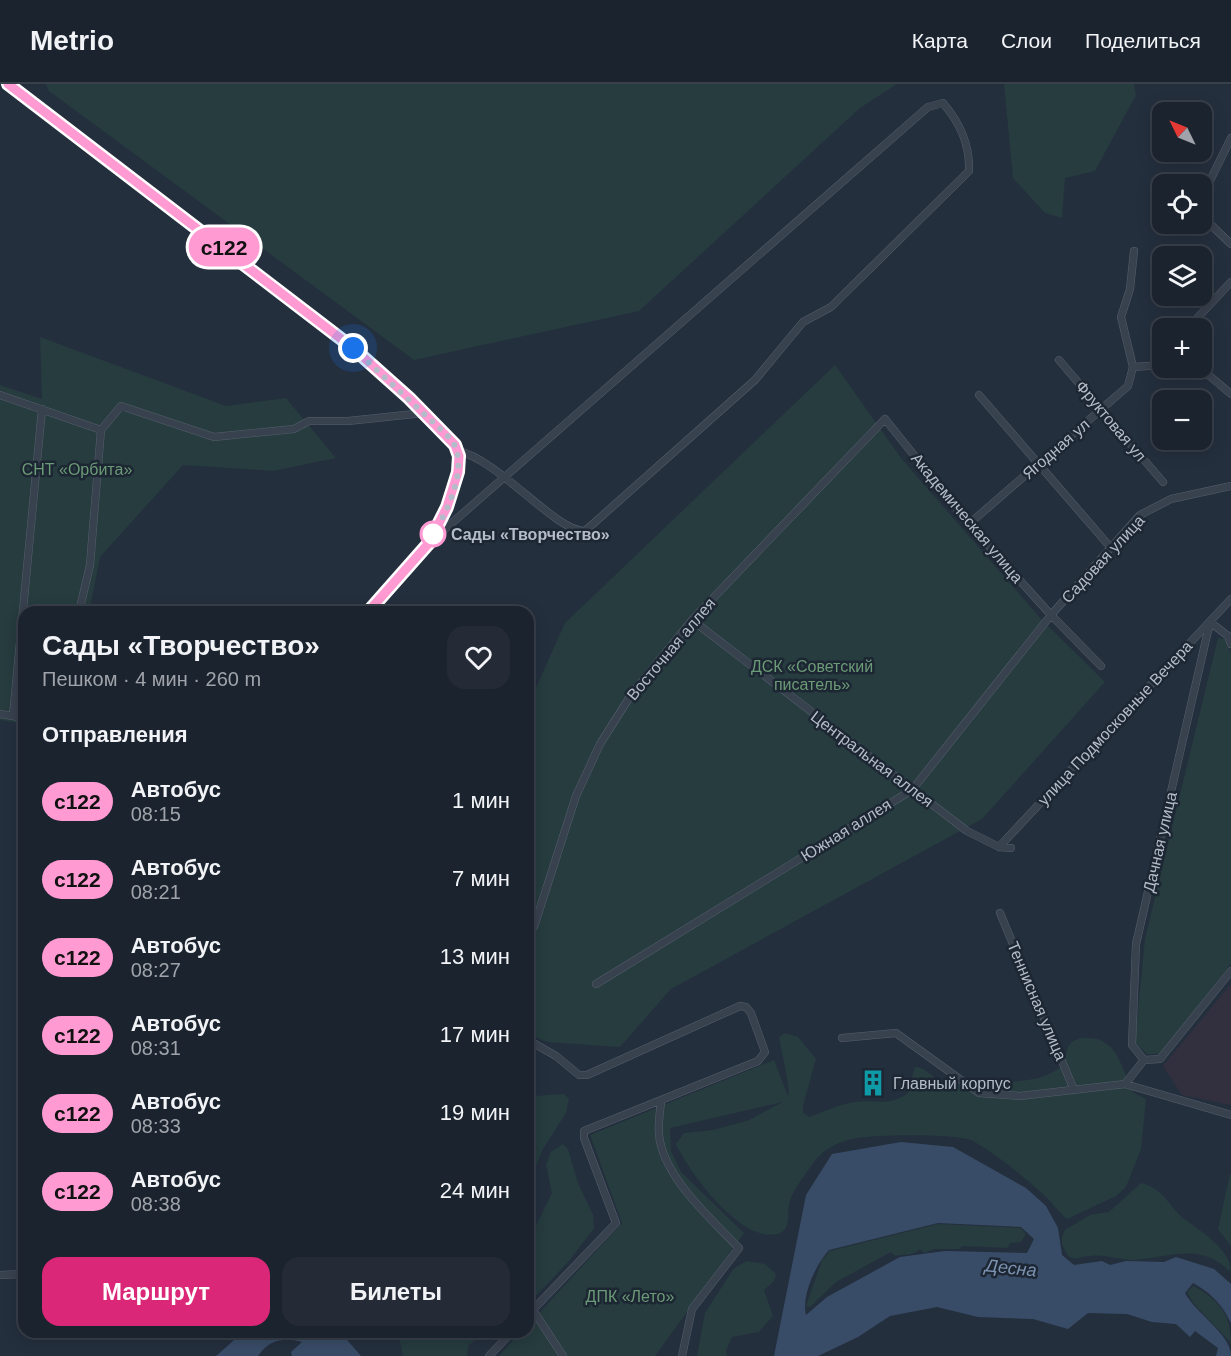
<!DOCTYPE html>
<html lang="ru">
<head>
<meta charset="utf-8">
<style>
	body { margin:0; font-family:Arial,sans-serif; background:#242b36; color:#f1f3f6; height:100vh; display:flex; flex-direction:column; font-size:22px; white-space:nowrap }
	* { box-sizing:border-box; margin:0 }
	p { font-size:20px; color:#a0a4aa }
	.icon { flex:none; width:33px; height:33px; fill:none; stroke:currentColor; stroke-width:2; stroke-linecap:round; stroke-linejoin:round }
	.map { position:relative; flex:1; overflow:hidden }
	.sheet { position:absolute; left:18px; top:522px; width:516px; height:732px; display:flex; flex-direction:column; background:#1b232e; border-radius:18px; box-shadow:0 3px 15px #0003,0 0 0 2px #39404a }
	.sheet>* { flex:none }
	.badge { padding:0 12px; border-radius:20px; font-size:21px; line-height:39px }
	.needle { width:39px; rotate:313deg }
	.fabs { position:absolute; left:1152px; top:18px; display:grid; gap:12px }
	.fabs a { display:grid; place-items:center; width:60px; height:60px; border-radius:12px; background:#1b232e; box-shadow:0 3px 15px #0003,0 0 0 2px #39404a; font-size:30px }
	.you { position:absolute; width:30px; height:30px; margin:-15px; border:4px solid #fff; border-radius:50%; background:#1a73e8; box-shadow:0 0 0 9px #1a73e833 }
	.map>.badge { position:absolute; translate:-50% -50%; box-shadow:0 0 0 3px #fff }
	h2 { padding:0 24px; font-size:22px; line-height:54px }
	.round { display:grid; place-items:center; flex:none; width:63px; height:63px; border-radius:18px; background:#242b36 }
	.headline { display:flex; align-items:center; justify-content:space-between; height:102px; padding:0 24px }
	h1 { font-size:28px; font-weight:700; line-height:45px }
	.primary-button { display:flex; gap:12px; margin-top:auto; padding:12px 24px }
	.primary-button a { flex:1; height:69px; border-radius:18px; background:#db2777; color:#fff; font-size:24px; font-weight:700; line-height:69px; text-align:center }
	.primary-button a+a { background:#242b36; color:#f1f3f6 }
	ul { padding:0; list-style:none }
	li { display:flex; align-items:center; gap:18px; height:78px; padding:0 24px }
	li div { flex:1 }
	li b { display:block; font-size:22px }
	li em { font-style:normal }
	li .badge { min-width:66px; font-weight:700; text-align:center }
	header { display:flex; align-items:center; gap:36px; box-sizing:border-box; height:84px; padding:0 30px; background:#1b232e; border-bottom:2px solid #39404a }
	header strong { font-size:28px }
	nav { display:flex; gap:33px; margin-inline-start:auto; font-size:21px }
	.map>svg:first-child { display:block }
	.medical { fill:#32303f }
	.green { fill:#263c3f }
	.water { fill:#394c67; fill-rule:evenodd }
	.lines { fill:none; stroke-linecap:round; stroke-linejoin:round }
	.minor-casing { stroke:#565f6c; stroke-width:8 }
	.minor { stroke:#38414e; stroke-width:7 }
	.line-casing { stroke:#fff; stroke-width:14 }
	.line { stroke:#ff9ad2; stroke-width:9 }
	.walk { stroke:#b4bcc9; stroke-width:6; stroke-dasharray:0 10.8 }
	.stop-dot { fill:#fff; stroke:#ff9ad2; stroke-width:3 }
	.labels { text-anchor:middle; dominant-baseline:central; stroke-width:5; stroke-linejoin:round; paint-order:stroke }
	.street-label { font-size:16px; fill:#b4bcc9; stroke:#1d2633 }
	.park-label { font-size:16px; fill:#6b9a76; stroke:#1d2633 }
	.stop-label { font-size:16px; font-weight:bold; fill:#b4bcc9; stroke:#1d2633; text-anchor:start }
	.poi-label { font-size:16px; fill:#b4bcc9; stroke:#1d2633; text-anchor:start }
	.water-label { font-size:18px; font-style:italic; fill:#7c92b1; stroke:#1d2633 }
</style>
</head>
<body>
<header>
<strong>Metrio</strong>
<nav><a>Карта</a><a>Слои</a><a>Поделиться</a></nav>
</header>
<div class="map">
<svg width="1231" height="1272" viewBox="0 0 1231 1272">
	<rect width="100%" height="100%" fill="#242f3e"/>
	<path class="medical" d="M1231,900V1021L1182,1011L1163,982Z"/>
	<path class="green" d="M46,0H897L860,24L639,227L414,276L49,7Z
		M1004,0H1134L1136,11L1095,87L1065,94L1062,134L1045,129L1013,94Z
		M40,253L226,322L286,314L336,374L273,387L183,381L100,473L89,528H24V640L0,636V301L42,315Z
		M835,281L901,374L1041,535L1105,598L982,735L671,905L620,963L547,958L528,950V621L565,539Z
		M1218,554L1225,555L1231,569V880L1160,970H1147L1135,959L1145,855Z
		M785,949L798,953L816,975L803,1022V1029L809,1033C824,1028 839,1020 855,1018C877,1015 886,1023 907,1010L915,983C927,983 933,996 945,998C971,999 1028,1001 1049,990C1071,980 1062,978 1068,963C1071,957 1078,954 1084,954C1119,952 1120,984 1134,1009L1146,1015L1141,1065L1126,1103L1116,1112L1067,1135C1059,1129 1053,1119 1045,1112C1024,1093 999,1072 973,1057C960,1049 864,1050 848,1056C832,1061 821,1067 812,1081C803,1093 793,1106 789,1120C787,1130 791,1144 780,1149C743,1163 689,1088 676,1060L684,1049L713,1046L749,1036L783,1018L670,1044L671,1067L681,1088L744,1149L655,1272H499L521,1248H528V1241L622,1139L590,1051L774,976L788,1012C791,1006 781,965 779,953Z
		M528,1000L535,1012L564,1010L569,1015L566,1029L543,1065L528,1101Z
		M563,1060L568,1065L578,1099L593,1131L594,1144L569,1177L528,1220V1158L552,1109L546,1081L551,1068Z
		M1230,1090H1231V1162L1218,1145Z
		M1141,1099C1164,1105 1168,1121 1183,1134C1199,1146 1231,1165 1231,1188C1198,1157 1171,1174 1133,1176C1119,1176 1105,1170 1091,1172C1081,1172 1077,1177 1068,1172L1062,1160V1153L1065,1146L1090,1131L1109,1128Z
		M938,1140L1021,1144L1026,1150L1021,1158L1010,1159L1008,1164L962,1162L959,1165H934L924,1169L920,1165C913,1172 904,1170 895,1172L891,1168L836,1198L810,1223L806,1222L822,1176L830,1167Z
		M747,1177L765,1180L776,1190L774,1197L764,1206L773,1232L759,1248L732,1253L726,1266L727,1272H697L705,1229L734,1184Z
		M1193,1202C1218,1215 1231,1230 1231,1259L1194,1220L1187,1208Z
		M398,1248H485L468,1262L467,1272H403Z"/>
	<path class="water" d="M901,1058L953,1063L1026,1104L1046,1122L1058,1144L1062,1171L1074,1181L1102,1177L1110,1181L1126,1177L1164,1178L1176,1173L1214,1185L1231,1200V1239C1221,1219 1212,1210 1193,1199L1185,1209C1196,1230 1231,1250 1231,1272H1216L1218,1264L1195,1247L1190,1253L1176,1240L1152,1238L1127,1230L1088,1229L1068,1245L1033,1235L978,1233L937,1223L890,1232L858,1253L818,1272H774L806,1111L832,1070ZM938,1139L1021,1143L1034,1155L1027,1169L945,1167L900,1173L827,1213L806,1231C801,1212 816,1180 829,1166Z
		M248,1248L342,1250L361,1272H292L291,1268L302,1258C283,1253 269,1256 258,1272H216L242,1249Z"/>
	<g class="lines">
		<g class="minor-casing">
			<path id="minor" d="M8,0L353,264L409,314L455,361L459,372L458,388L447,423L429,459L368,528
				M1202,113L1231,54
				M1202,119L1208,138L1231,160
				M1134,167L1130,205L1121,233L1133,283L1162,281
				M1188,244L1231,198
				M1059,276L1163,398
				M1200,284L1231,310
				M0,311L101,346L90,481L79,528
				M979,311L1111,464
				M101,346L121,322L214,353L294,345L309,337H348L424,329
				M969,440L1128,302L1133,283
				M429,459C595,314 761,168 928,23L943,19C960,39 970,60 969,87L831,223L803,238L755,296L585,447C556,448 498,375 458,367
				M692,536L967,747L999,763L1011,764
				M0,630L24,634
				M13,632L42,325
				M999,763L1231,515
				M1000,829L1074,1006
				M534,843L576,712L600,660L631,611L692,536L885,335L969,440L1051,531L1101,582
				M596,900L912,706L1051,531L1140,431L1171,415L1231,402
				M842,954L896,949L979,1009L1020,1012L1125,1000L1231,1031
				M528,956L556,972L579,991H587L740,922L746,923L751,929L765,968L758,977L584,1047V1054L616,1139L528,1231
				M1144,976L1132,961L1136,860L1210,538L1228,552L1231,560
				M1125,1000L1144,976L1160,975L1231,887
				M661,1018C660,1028 658,1040 659,1050C662,1092 712,1136 739,1164L692,1225L682,1272
				M0,1191L24,1190
				M533,1226L563,1272
				M489,1272L512,1248"/>
		</g>
		<use href="#minor" class="minor"/>
	</g>
	<g class="lines">
		<g class="line-casing">
			<path id="line" d="M8,0L353,264L409,314L455,361L459,372L458,388L447,423L429,459L368,528"/>
		</g>
		<use href="#line" class="line"/>
		<path class="walk" d="M353,264L451,355C470,382 448,426 433,450"/>
	</g>
	<defs>
		<g id="building-bare" transform="scale(2.07)"><path d="M-4-6H4V6H1V3H-1V6H-4ZM-2.5-4.3h1.7v1.8h-1.7ZM.8-4.3h1.7v1.8H.8ZM-2.5-1h1.7V.8h-1.7ZM.8-1h1.7V.8H.8Z" fill="#0f9aa8" stroke="#1d2633" stroke-width="2.5" paint-order="stroke"/></g>
	</defs>
	<g fill-rule="evenodd">
		<use href="#building-bare" x="873" y="999"/>
	</g>
	<circle class="stop-dot" cx="433" cy="450" r="12"/>
	<g class="labels">
		<g class="street-label">
			<text transform="translate(1111 337) rotate(50)">Фруктовая ул</text>
			<text transform="translate(1056 365) rotate(-41)">Ягодная ул</text>
			<text transform="translate(967 434) rotate(50)">Академическая улица</text>
			<text transform="translate(1103 475) rotate(-47)">Садовая улица</text>
			<text transform="translate(671 565) rotate(-50)">Восточная аллея</text>
			<text transform="translate(1115 639) rotate(-47)">улица Подмосковные Вечера</text>
			<text transform="translate(872 675) rotate(37)">Центральная аллея</text>
			<text transform="translate(846 746) rotate(-32)">Южная аллея</text>
			<text transform="translate(1160 758) rotate(-77)">Дачная улица</text>
			<text transform="translate(1037 917) rotate(67)">Теннисная улица</text>
		</g>
		<g class="park-label">
			<text x="77" y="385">СНТ «Орбита»</text>
			<text x="812" y="582">ДСК «Советский<tspan x="812" dy="18">писатель»</tspan></text>
			<text x="630" y="1212">ДПК «Лето»</text>
		</g>
		<g class="stop-label">
			<text x="451" y="450">Сады «Творчество»</text>
		</g>
		<g class="poi-label">
			<text x="893" y="999">Главный корпус</text>
		</g>
		<g class="water-label">
			<text transform="translate(1011 1184) rotate(6)">Десна</text>
		</g>
	</g>
</svg>
<div class="fabs">
<a><svg class="needle" viewBox="-14 -14 28 28"><path d="M0-13l5 13h-10z" fill="#e53935"/><path d="M0 13l5-13h-10z" fill="#a0a4aa"/></svg></a>
<a><svg class="icon" aria-label="locate" viewBox="0 0 24 24"><circle cx="12" cy="12" r="6"/><path d="M12 2v4M12 18v4M2 12h4M18 12h4"/></svg></a>
<a><svg class="icon" aria-label="layers" viewBox="0 0 24 24"><path d="M12 4l9 5-9 5-9-5zM3 14l9 5 9-5"/></svg></a>
<a>+</a>
<a>−</a>
</div>
<div class="you" style="left:353px;top:264px"></div>
<b class="badge" style="left:224px;top:163px;background:#ff9ad2;color:#111">с122</b>
<section class="sheet">
<div class="headline"><div><h1>Сады «Творчество»</h1><p>Пешком · 4 мин · 260 m</p></div><a class="round"><svg class="icon" aria-label="heart" viewBox="0 0 24 24"><path d="M12 20l-8-8c-3-5 5-10 8-4 3-6 11-1 8 4z"/></svg></a></div>
<h2>Отправления</h2>
<ul>
<li><span class="badge" style="background:#ff9ad2;color:#111">с122</span><div><b>Автобус</b><p>08:15</p></div><em>1 мин</em></li>
<li><span class="badge" style="background:#ff9ad2;color:#111">с122</span><div><b>Автобус</b><p>08:21</p></div><em>7 мин</em></li>
<li><span class="badge" style="background:#ff9ad2;color:#111">с122</span><div><b>Автобус</b><p>08:27</p></div><em>13 мин</em></li>
<li><span class="badge" style="background:#ff9ad2;color:#111">с122</span><div><b>Автобус</b><p>08:31</p></div><em>17 мин</em></li>
<li><span class="badge" style="background:#ff9ad2;color:#111">с122</span><div><b>Автобус</b><p>08:33</p></div><em>19 мин</em></li>
<li><span class="badge" style="background:#ff9ad2;color:#111">с122</span><div><b>Автобус</b><p>08:38</p></div><em>24 мин</em></li>
</ul>
<div class="primary-button"><a>Маршрут</a><a>Билеты</a></div>
</section>
</div>
</body>
</html>
